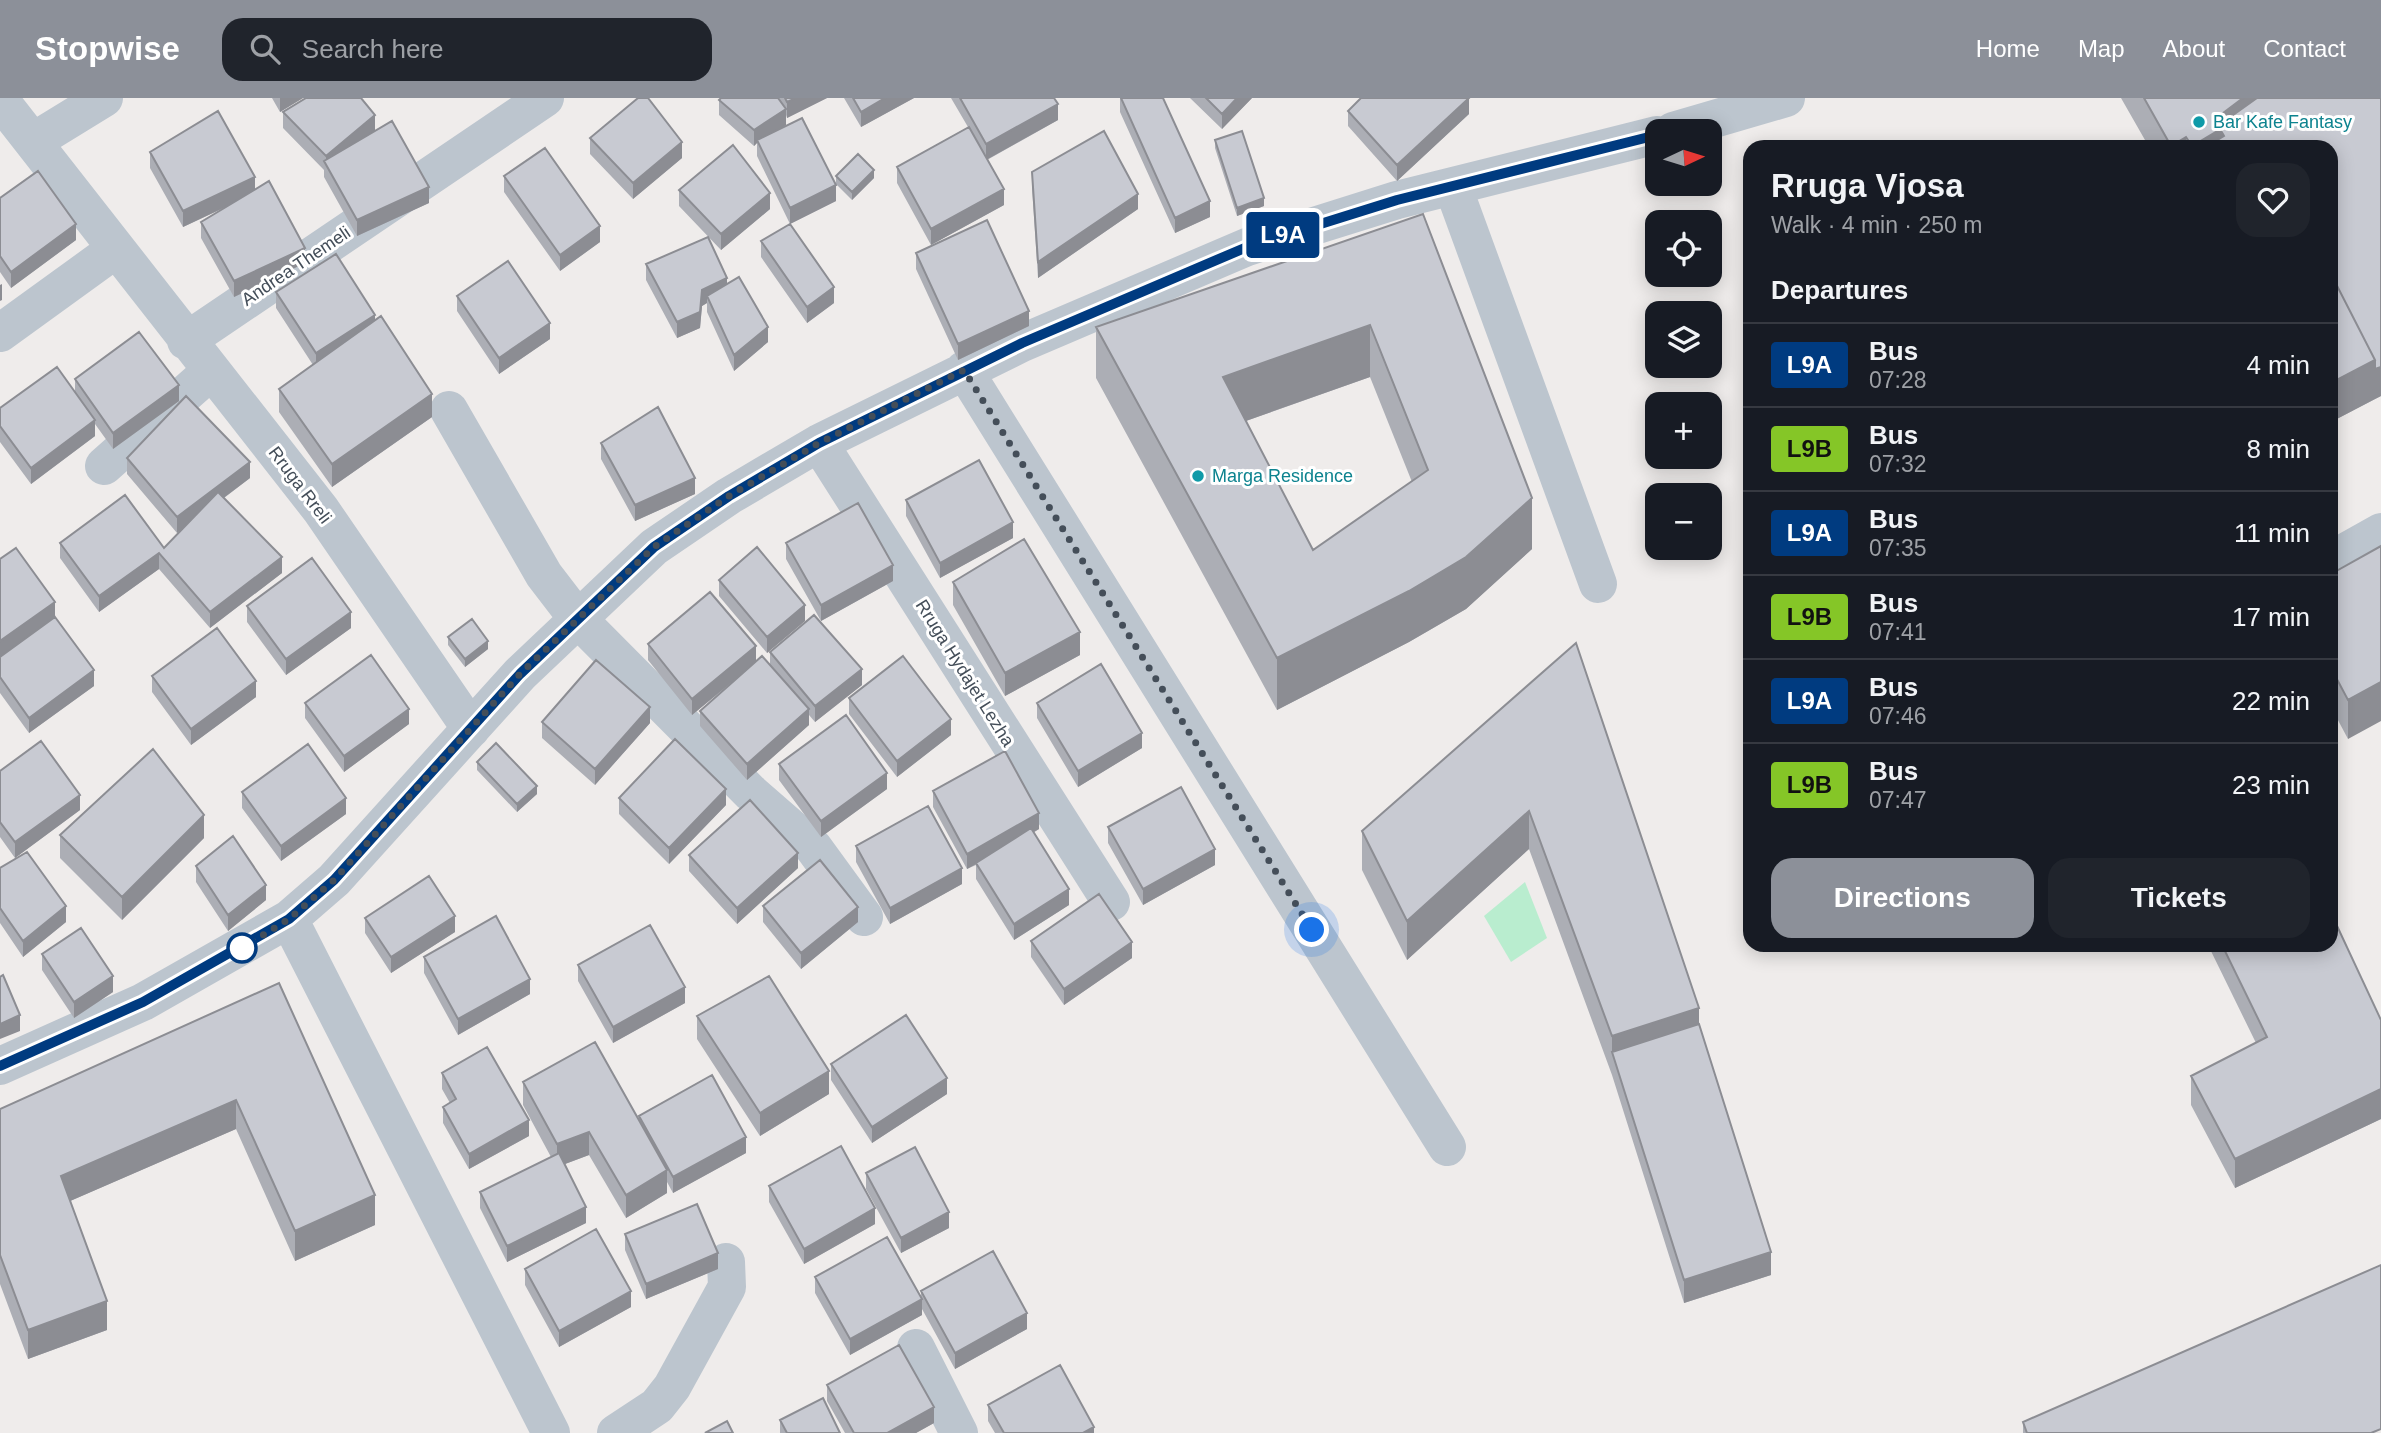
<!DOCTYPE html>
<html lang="en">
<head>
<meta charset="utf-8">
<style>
	body { margin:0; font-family:Arial,sans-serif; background:#20242c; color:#f1f3f6; height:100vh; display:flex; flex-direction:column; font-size:26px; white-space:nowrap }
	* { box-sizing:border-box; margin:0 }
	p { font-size:23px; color:#9ea1a6 }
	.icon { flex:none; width:38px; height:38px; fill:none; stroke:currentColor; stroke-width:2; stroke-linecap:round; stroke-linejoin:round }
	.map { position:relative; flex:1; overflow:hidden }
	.details { position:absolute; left:1743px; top:42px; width:595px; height:812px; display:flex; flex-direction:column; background:#171b24; border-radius:21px; box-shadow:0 4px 18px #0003 }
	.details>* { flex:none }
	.badge { padding:0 14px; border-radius:5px; font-size:24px; line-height:46px }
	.needle { width:46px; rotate:86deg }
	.buttons { position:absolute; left:1645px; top:21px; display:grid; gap:14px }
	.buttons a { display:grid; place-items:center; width:77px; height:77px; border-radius:14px; background:#171b24; box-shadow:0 4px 18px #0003; font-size:35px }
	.you { position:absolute; width:35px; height:35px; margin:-18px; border:5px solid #fff; border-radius:50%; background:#1a73e8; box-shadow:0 0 0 10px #1a73e833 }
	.map>.badge { position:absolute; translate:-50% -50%; box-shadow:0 0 0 4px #fff }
	h2 { padding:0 28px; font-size:26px; line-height:63px }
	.round { display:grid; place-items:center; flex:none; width:74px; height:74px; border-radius:21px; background:#20242c }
	.summary { display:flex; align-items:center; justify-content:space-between; height:119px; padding:0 28px }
	h1 { font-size:33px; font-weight:600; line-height:52px }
	.action { display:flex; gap:14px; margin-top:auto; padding:14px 28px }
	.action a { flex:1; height:80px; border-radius:21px; background:#8c9099; color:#fff; font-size:28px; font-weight:600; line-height:80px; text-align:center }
	.action a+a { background:#20242c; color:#f1f3f6 }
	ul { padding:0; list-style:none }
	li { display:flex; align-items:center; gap:21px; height:84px; padding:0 28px; border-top:2px solid #363941 }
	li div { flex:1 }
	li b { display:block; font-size:26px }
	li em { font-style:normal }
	li .badge { min-width:77px; font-weight:700; text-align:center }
	header { display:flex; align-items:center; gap:42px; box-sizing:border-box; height:98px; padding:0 35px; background:#8c9099; color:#fff }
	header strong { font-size:33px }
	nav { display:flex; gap:38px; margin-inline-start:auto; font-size:24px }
	.search { width:490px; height:63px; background:#20242c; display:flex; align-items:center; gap:18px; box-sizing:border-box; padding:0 24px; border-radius:21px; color:#9ea1a6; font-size:26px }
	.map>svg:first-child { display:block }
	.green { fill:#b9edcf }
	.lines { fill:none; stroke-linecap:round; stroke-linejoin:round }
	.minor { stroke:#bcc5ce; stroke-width:38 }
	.wall { fill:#acaeb5; fill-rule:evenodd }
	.shaded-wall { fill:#8c8d93 }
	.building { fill:#c8cad2; stroke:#8c8d93; stroke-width:2; fill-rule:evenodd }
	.line-casing { stroke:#fff; stroke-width:16 }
	.line { stroke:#003b80; stroke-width:10 }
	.walk { stroke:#444e59; stroke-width:7; stroke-dasharray:0 12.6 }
	.culture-dot { fill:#0f9aa8; stroke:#fff; stroke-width:2.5 }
	.stop-dot { fill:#fff; stroke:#003b80; stroke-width:3.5 }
	.labels { text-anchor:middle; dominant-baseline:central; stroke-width:6; stroke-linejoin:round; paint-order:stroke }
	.culture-label { font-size:18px; fill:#0d838f; stroke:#fff; text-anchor:start }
	.street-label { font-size:18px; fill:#444e59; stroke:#fff }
</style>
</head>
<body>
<header>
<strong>Stopwise</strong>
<div class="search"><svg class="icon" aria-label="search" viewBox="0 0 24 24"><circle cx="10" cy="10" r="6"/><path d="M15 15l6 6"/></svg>Search here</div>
<nav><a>Home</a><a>Map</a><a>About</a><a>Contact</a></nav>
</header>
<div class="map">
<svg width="2381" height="1335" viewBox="0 0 2381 1335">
	<rect width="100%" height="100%" fill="#efeceb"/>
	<path class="green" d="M1525,784L1547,840L1511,864L1484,818Z"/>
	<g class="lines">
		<path class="minor" d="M0,2L321,412L471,631
			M1673,33L1786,0
			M34,43L104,0
			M1453,89L1598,486
			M0,235L116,151
			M186,243L545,0
			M964,272L1447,1049
			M449,312L544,477L577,520L751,695L813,749L864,819
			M819,345L1111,804
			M104,368L211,273
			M2331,462L2381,434
			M289,821L551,1335
			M0,968L143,904L289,821L334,782L520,576L654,449L729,398L819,345L1022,245L1247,149L1397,102L1657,37
			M916,1250L959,1335
			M616,1335L657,1308L672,1289L727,1189L726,1164"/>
	</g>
	<path class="wall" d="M272,0H303L280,14Z
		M721,0H827L787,20L786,17V27L778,32L836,103L790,126L757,58V45L754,48L719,17V2Z
		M844,0H914L861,29Z
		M951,0H1054L1058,22L987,62L1004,107L931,147L897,85V69L968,29Z
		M1120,0H1163L1210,119L1175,135L1120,14Z
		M1190,0H1252L1222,31Z
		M2121,0H2381V298L2331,324V49H2149Z
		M1348,13L1469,16L1397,83L1348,28Z
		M283,14L375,33L429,105L357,138L324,79V72L283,30Z
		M590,40L682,60L633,101L590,56Z
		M1215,42L1264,108L1237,118L1215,50Z
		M150,54L255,92L305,165L234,199L201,140V124L226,109L183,129L150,70Z
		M1032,74L1138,111L1038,180L1032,89Z
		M504,78L600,144L560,173L504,94Z
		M836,78L874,80L852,102L836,86Z
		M679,92L770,111L721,152L679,108Z
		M0,100L76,142L11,190L0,174Z
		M1423,116L1532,451L1466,511L1409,544L1277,612L1096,280V229ZM1370,279L1412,384L1313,452L1246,323Z
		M761,143L834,205L807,225L761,159Z
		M916,155L1029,228L958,262L916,171Z
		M646,166L727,186L768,244L734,273L707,214V205L702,208L700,230L677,240L646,182Z
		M276,194L375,222L432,319L332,389L279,314V291L313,267L276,210Z
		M457,198L550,241L499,276L457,213Z
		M75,281L179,303L113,351L95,326V338L31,386L0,344V310L75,294Z
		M601,345L695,396L635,423L601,361Z
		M127,360L250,380L224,400L282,475L210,530L159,471L99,514L60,460V445L164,450L183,430L177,435L127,376Z
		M906,402L1013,440L940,480L906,418Z
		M786,445L893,483L821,523L786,461Z
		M2381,448L2348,641L2331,609V476Z
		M0,461L55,519L94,588L29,635L0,595Z
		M719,482L805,523L767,555L719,498Z
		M953,484L1080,557L1005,598L953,507Z
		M247,508L351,530L286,577L247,524Z
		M448,539L488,551L465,569L448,547Z
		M1576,545L1699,926L1771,1177L1684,1205L1612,977L1529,751L1407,862L1362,772V733Z
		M648,546L770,566V554L862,587L815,624L809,617V627L747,682L700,628V613L735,582L692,617L648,562Z
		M152,578L256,599L191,647L152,594Z
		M849,600L951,637L897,679L849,616Z
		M305,605L409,626L344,674L305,620Z
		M1037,605L1142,650L1078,689L1037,620Z
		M542,624L650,625L595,687L542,640Z
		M477,664L537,696L517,714L477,672Z
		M779,666L887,691L821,739L779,682Z
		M0,673L80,712L15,760L0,739Z
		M933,693L1039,731L1033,735L1069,807L1014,842L976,781V767L967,771L933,709Z
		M242,694L346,716L281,763L242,710Z
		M619,700L726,707L669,766L619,716Z
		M1108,729L1215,767L1143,807L1108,745Z
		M60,737L204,740L122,822L60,760Z
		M856,748L962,786L890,826L856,764Z
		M689,757L798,770L737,826L689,773Z
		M196,768L266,802L228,833L196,784Z
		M0,770L66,824L23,859L0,825Z
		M763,808L858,824L801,871L763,824Z
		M365,820L455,834L391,875L365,835Z
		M1031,843L1132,860L1064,907L1031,859Z
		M2208,847H2331L2381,922V1021L2235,1090L2191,1007V978L2256,945Z
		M42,856L113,894L74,920L42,872Z
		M424,859L530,896L458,937L424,875Z
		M578,867L685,905L613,945L578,883Z
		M279,885L375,1127L295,1163L236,1031L70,1103L107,1232L28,1261L0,1186V1011Z
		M697,918L829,996L760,1038L697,941Z
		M831,966L947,996L872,1045L831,982Z
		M442,975L529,1038L469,1071L443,1025V1009L450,1005L442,991Z
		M523,984L639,1023V1018L746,1055L673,1095L667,1084V1095L626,1120L589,1057L565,1066L586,1125L507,1164L480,1110V1094L551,1059L523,1007Z
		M866,1075L949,1130L901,1155L866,1091Z
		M769,1088L875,1126L804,1166L769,1104Z
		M625,1136L718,1171L646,1201L625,1152Z
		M525,1171L631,1209L559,1249L525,1187Z
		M815,1179L921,1199V1193L1027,1231L955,1271L922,1211V1217L850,1257L815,1195Z
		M827,1287L934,1325L916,1335H845L827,1303Z
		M988,1307L1094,1335H995L988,1323Z
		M780,1322L840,1335H780Z
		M2023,1324L2381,1335H2023Z"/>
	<path class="shaded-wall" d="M280,0H303L280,14Z
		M796,0H827L787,20V4Z
		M885,0H914L861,29V14Z
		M1237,0H1252L1222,31V16Z
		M1469,0V16L1397,83V67Z
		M2243,0H2297L2229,49H2192L2219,18Z
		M1058,6V22L986,62V46Z
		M786,11V27L758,45L757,42V45L754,48V32Z
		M375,17V33L326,66V58Z
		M2186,39V49H2171V48Z
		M682,44V60L633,101V85Z
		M874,72V80L852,102V94Z
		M255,79V95L183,129V113Z
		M836,87V103L790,126V110Z
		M429,89V105L357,138V122Z
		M1004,91V107L931,147V131Z
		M770,95V111L721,152V136Z
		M1138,96V111L1038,180V164Z
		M1264,100V108L1237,118V110Z
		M1210,103V119L1175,135V120Z
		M76,126V142L11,190V174Z
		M600,128V144L560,173V157Z
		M305,150V165L234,199V183Z
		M727,180V196L707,198V205L702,208L700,230L677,240V224L702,192Z
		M2,186V202L0,203V187Z
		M834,189V205L807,225V209Z
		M1029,213V228L958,262V246Z
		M375,217V233L316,271V255Z
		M550,225V241L499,276V260Z
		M1370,227V279L1223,331V279Z
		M768,229V244L734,273V257Z
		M2375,262V301L2331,324V285Z
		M2381,269V298L2375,301V271Z
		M179,287V303L113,351V335Z
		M432,296V319L332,389V366Z
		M95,322V338L31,386V370Z
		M250,364V380L177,435V419Z
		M695,380V396L635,423V407Z
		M1532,400V451L1466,511L1409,544L1277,612V560Z
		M1013,424V440L940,480V465Z
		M159,455V471L99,514V498Z
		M282,459V475L210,530V514Z
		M893,467V483L821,523V507Z
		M55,504V519L0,559V543Z
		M805,507V523L767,555V539Z
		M351,514V530L286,577V561Z
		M1080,534V557L1005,598V575Z
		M488,543V551L465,569V561Z
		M756,548V564L692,617V601Z
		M862,571V587L815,624V608Z
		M94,572V588L29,635V620Z
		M256,583V599L191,647V631Z
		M2381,584V623L2348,641V602Z
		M650,609V625L595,687V671Z
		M409,611V626L344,674V658Z
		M809,611V627L747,682V666Z
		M951,621V637L897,679V663Z
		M1142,635V650L1078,689V673Z
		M887,675V691L821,739V723Z
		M537,688V696L517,714V706Z
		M726,691V707L669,766V750Z
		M80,697V712L15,760V744Z
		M346,700V716L281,763V748Z
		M1529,713V751L1407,862V823Z
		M1039,715V731L967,771V756Z
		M204,717V740L122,822V799Z
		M1215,751V767L1143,807V791Z
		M798,755V770L737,826V810Z
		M962,770V786L890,826V810Z
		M266,787V802L228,833V817Z
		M1069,791V807L1014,842V826Z
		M66,808V824L23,859V843Z
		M858,809V824L801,871V855Z
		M455,818V834L391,875V859Z
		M1132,844V860L1064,907V891Z
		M113,878V894L74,920V904Z
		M530,881V896L458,937V921Z
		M685,889V905L613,945V929Z
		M1699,910V949L1612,954V977V938Z
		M20,917V933L0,941V926Z
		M829,973V996L760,1038V1015Z
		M947,980V996L872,1045V1029Z
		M2381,991V1021L2235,1090V1061Z
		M236,1002V1031L61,1107V1078Z
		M529,1022V1038L469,1071V1056Z
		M589,1034V1057L557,1069V1046Z
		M746,1039V1055L673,1095V1079Z
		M667,1072V1095L626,1120V1097Z
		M375,1097V1127L295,1163V1133Z
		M586,1109V1125L507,1164V1148Z
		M875,1110V1126L804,1166V1151Z
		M949,1114V1130L901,1155V1140Z
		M1771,1154V1177L1684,1205V1182Z
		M718,1155V1171L646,1201V1186Z
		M631,1193V1209L559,1249V1233Z
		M922,1201V1217L850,1257V1241Z
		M107,1203V1232L28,1261V1232Z
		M1027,1215V1231L955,1271V1255Z
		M934,1309V1325L916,1335H887Z
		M1094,1329V1335H1083Z"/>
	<path class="building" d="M306,0H361L375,17L326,58L283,14Z
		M638,0H648L682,44L633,85L590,40Z
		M721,0H778L786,11L754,32L719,2Z
		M785,0H796L787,4Z
		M853,0H885L861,14Z
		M960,0H1054L1058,6L986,46Z
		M1121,0H1163L1210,103L1175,120Z
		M1206,0H1237L1222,16Z
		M1361,0H1469L1397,67L1348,13Z
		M2144,0H2243L2219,18L2224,29L2192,48L2186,39L2171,48Z
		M2257,0H2381V269L2375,271V262L2331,176V49H2206L2224,38L2220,31L2224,29L2222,25Z
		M218,13L255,79L183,113L150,54Z
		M802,20L836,87L790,110L757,42Z
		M392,23L429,89L357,122L324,63Z
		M969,29L1004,91L931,131L897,69Z
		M1104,33L1138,96L1038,164L1032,74Z
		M1242,33L1264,100L1237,110L1215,42Z
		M733,47L770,95L721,136L679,92Z
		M545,50L600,128L560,157L504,78Z
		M858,56L874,72L852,94L836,78Z
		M38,73L76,126L11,174L0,158V100Z
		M269,83L305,150L234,183L201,124Z
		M1423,116L1532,400L1466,459L1409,493L1277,560L1096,229ZM1370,227L1428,372L1313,452L1223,279Z
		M987,122L1029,213L958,246L916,155Z
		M790,126L834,189L807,209L761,143Z
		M708,139L727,180L702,192L700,214L677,224L646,166Z
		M336,156L375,217L316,255L276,194Z
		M508,163L550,225L499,260L457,198Z
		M2331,176L2375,262L2331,285Z
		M739,179L768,229L734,257L707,198Z
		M381,218L432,296L332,366L279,291Z
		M139,234L179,287L113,335L75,281Z
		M57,269L95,322L31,370L0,328V310Z
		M186,298L250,364L177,419L127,360Z
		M658,309L695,380L635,407L601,345Z
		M979,362L1013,424L940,465L906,402Z
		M218,394L282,459L210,514L159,455L99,498L60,445L125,397L164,450Z
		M858,405L893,467L821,507L786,445Z
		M1024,441L1080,534L1005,575L953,484Z
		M2381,448V584L2348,602L2331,570V476Z
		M757,449L805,507L767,539L719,482Z
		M16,450L55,504L0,543V461Z
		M312,460L351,514L286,561L247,508Z
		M710,494L756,548L692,601L648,546Z
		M814,517L862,571L815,608L770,554Z
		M55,519L94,572L29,620L0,579V559Z
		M472,521L488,543L465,561L448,539Z
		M217,530L256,583L191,631L152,578Z
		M1576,545L1699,910L1612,938L1529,713L1407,823L1362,733Z
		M371,557L409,611L344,658L305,605Z
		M762,558L809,611L747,666L700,613Z
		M903,558L951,621L897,663L849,600Z
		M596,562L650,609L595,671L542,624Z
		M1101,566L1142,635L1078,673L1037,605Z
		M846,617L887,675L821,723L779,666Z
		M675,641L726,691L669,750L619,700Z
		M41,643L80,697L15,744L0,724V673Z
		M496,645L537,688L517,706L477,664Z
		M308,646L346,700L281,748L242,694Z
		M153,651L204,717L122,799L60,737Z
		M1005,653L1039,715L967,756L933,693Z
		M1181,689L1215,751L1143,791L1108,729Z
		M750,702L798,755L737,810L689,757Z
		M928,708L962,770L890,810L856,748Z
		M1031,730L1069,791L1014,826L976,765Z
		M233,738L266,787L228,817L196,768Z
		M27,754L66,808L23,843L0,810V770Z
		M820,762L858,809L801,855L763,808Z
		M429,778L455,818L391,859L365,820Z
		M1099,796L1132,844L1064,891L1031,843Z
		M2331,815L2381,922V991L2235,1061L2191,978L2267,939L2222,847H2331Z
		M496,818L530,881L458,921L424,859Z
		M650,827L685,889L613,929L578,867Z
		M81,830L113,878L74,904L42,856Z
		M3,877L20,917L0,926V879Z
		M769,878L829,973L760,1015L697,918Z
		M279,885L375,1097L295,1133L236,1002L61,1078L107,1203L28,1232L0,1157V1011Z
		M906,917L947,980L872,1029L831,966Z
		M1699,926L1771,1154L1684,1182L1612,954Z
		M595,944L667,1072L626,1097L589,1034L557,1046L523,984Z
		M487,949L529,1022L469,1056L443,1009L456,1001L442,975Z
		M712,977L746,1039L673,1079L639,1018Z
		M841,1048L875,1110L804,1151L769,1088Z
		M915,1049L949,1114L901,1140L866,1075Z
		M559,1055L586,1109L507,1148L480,1094Z
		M697,1106L718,1155L646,1186L625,1136Z
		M596,1131L631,1193L559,1233L525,1171Z
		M887,1139L922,1201L850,1241L815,1179Z
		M993,1153L1027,1215L955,1255L921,1193Z
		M2381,1167V1331L2371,1335H2027L2023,1324Z
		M899,1247L934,1309L887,1335H854L827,1287Z
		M1060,1267L1094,1329L1083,1335H1004L988,1307Z
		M823,1300L840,1335H787L780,1322Z
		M727,1323L733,1335H705Z"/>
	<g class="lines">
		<g class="line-casing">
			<path id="line" d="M0,968L143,904L289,821L334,782L520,576L654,449L729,398L819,345L1022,245L1247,149L1397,102L1657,37"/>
		</g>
		<use href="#line" class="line"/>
		<path class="walk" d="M242,850L289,821L334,782L520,576L654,449L729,398L819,345L964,272L1312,832"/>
	</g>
	<g class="culture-dot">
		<circle cx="2199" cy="24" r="7"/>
		<circle cx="1198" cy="378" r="7"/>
	</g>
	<circle class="stop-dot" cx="242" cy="850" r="14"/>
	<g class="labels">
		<g class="culture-label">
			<text x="2213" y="24">Bar Kafe Fantasy</text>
			<text x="1212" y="378">Marga Residence</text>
		</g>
		<g class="street-label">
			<text transform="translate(296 168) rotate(-34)">Andrea Themeli</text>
			<text transform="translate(300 387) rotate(53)">Rruga Rreli</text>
			<text transform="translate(965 575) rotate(58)">Rruga Hydajet Lezha</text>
		</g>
	</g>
</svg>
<div class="buttons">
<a><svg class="needle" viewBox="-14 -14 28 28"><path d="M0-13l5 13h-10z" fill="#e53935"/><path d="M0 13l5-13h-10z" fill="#9ea1a6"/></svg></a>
<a><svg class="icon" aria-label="locate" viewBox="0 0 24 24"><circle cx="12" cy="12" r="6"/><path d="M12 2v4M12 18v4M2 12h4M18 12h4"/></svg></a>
<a><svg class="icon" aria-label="layers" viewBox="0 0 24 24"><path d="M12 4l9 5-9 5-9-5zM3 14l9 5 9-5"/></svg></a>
<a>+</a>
<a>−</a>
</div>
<div class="you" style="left:1312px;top:832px"></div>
<b class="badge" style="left:1283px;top:137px;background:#003b80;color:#fff">L9A</b>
<section class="details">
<div class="summary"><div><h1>Rruga Vjosa</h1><p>Walk · 4 min · 250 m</p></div><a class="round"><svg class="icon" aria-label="heart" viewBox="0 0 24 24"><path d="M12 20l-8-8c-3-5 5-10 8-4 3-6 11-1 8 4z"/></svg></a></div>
<h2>Departures</h2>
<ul>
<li><span class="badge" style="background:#003b80;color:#fff">L9A</span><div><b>Bus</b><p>07:28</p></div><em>4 min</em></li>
<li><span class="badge" style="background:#85c627;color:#111">L9B</span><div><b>Bus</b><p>07:32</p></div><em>8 min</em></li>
<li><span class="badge" style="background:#003b80;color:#fff">L9A</span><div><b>Bus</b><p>07:35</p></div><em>11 min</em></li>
<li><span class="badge" style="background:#85c627;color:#111">L9B</span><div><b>Bus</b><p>07:41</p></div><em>17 min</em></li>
<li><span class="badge" style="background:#003b80;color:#fff">L9A</span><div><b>Bus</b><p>07:46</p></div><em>22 min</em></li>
<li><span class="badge" style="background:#85c627;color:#111">L9B</span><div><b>Bus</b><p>07:47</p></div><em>23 min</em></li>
</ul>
<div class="action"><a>Directions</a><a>Tickets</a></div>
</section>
</div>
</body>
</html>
